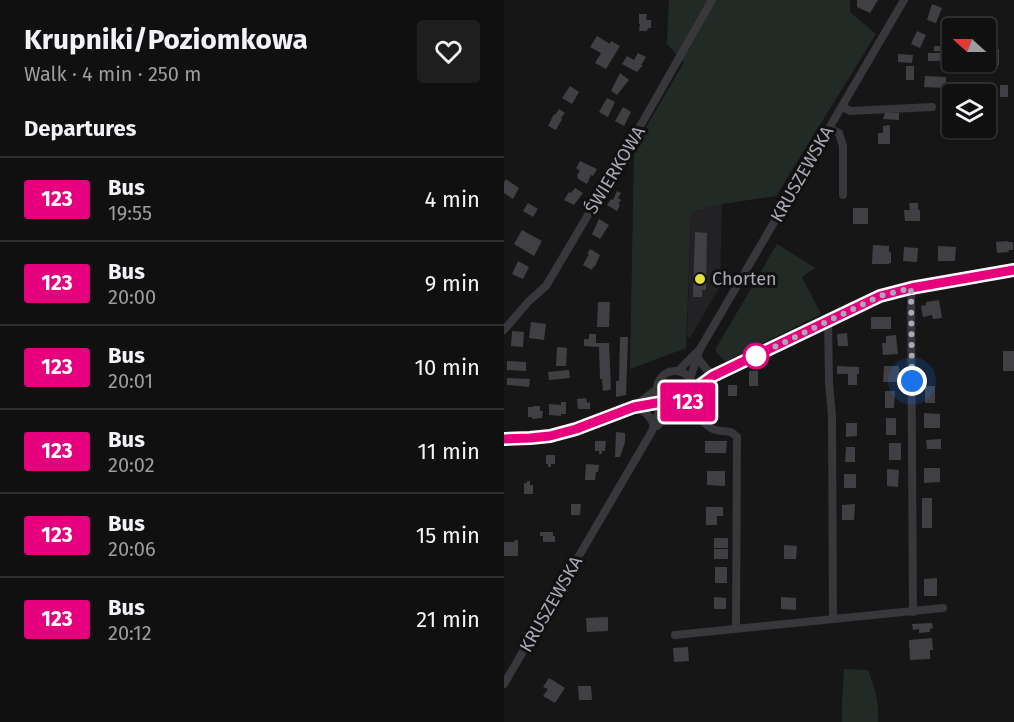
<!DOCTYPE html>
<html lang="en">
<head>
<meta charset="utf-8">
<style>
	body { margin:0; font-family:"Fira Sans",sans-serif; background:#1e1e1f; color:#f1f3f6; height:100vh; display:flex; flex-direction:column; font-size:22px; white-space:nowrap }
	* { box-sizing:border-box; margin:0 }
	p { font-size:20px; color:#9c9d9f }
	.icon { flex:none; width:33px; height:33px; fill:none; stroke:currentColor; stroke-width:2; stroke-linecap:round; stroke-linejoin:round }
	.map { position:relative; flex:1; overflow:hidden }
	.details { display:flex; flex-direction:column; background:#101011; width:504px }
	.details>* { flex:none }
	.badge { padding:0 12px; border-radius:4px; font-size:21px; line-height:39px }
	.needle { width:39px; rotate:291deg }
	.fabs { position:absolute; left:438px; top:18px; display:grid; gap:12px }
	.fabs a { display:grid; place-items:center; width:54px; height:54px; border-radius:6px; background:#101011; box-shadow:0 2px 4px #0004,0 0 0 2px #303031; font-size:30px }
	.you { position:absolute; width:30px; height:30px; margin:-15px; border:4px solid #fff; border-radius:50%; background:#1a73e8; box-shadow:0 0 0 9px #1a73e833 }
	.map>.badge { position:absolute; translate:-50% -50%; box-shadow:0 0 0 3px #fff }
	h2 { padding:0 24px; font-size:22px; line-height:54px }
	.round { display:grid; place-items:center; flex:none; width:63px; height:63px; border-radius:6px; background:#1e1e1f }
	.headline { display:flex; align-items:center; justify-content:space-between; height:102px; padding:0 24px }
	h1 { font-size:28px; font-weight:700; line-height:45px }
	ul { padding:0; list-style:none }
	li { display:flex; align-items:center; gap:18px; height:84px; padding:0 24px; border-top:2px solid #303031 }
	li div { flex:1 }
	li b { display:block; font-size:22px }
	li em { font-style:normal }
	li .badge { min-width:66px; font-weight:700; text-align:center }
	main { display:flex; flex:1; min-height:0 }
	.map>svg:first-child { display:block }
	.built { fill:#222224 }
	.green { fill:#222a26 }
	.building { fill:#404044 }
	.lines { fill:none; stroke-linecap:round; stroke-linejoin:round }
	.minor { stroke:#37373c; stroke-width:8 }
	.line-casing { stroke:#fff; stroke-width:14 }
	.line { stroke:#e6007e; stroke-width:9 }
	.walk { stroke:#a8a8b6; stroke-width:6; stroke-dasharray:0 10.8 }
	.poi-dot { fill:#e6e03f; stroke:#111112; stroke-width:2 }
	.stop-dot { fill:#fff; stroke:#e6007e; stroke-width:3 }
	.labels { text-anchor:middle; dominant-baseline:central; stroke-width:6; stroke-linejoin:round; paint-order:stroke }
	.street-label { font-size:18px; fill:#a8a8b6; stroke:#111112 }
	.poi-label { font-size:18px; fill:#a8a8b6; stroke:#111112; text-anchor:start }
</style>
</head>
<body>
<main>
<section class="details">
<div class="headline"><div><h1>Krupniki/Poziomkowa</h1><p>Walk · 4 min · 250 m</p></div><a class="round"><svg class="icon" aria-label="heart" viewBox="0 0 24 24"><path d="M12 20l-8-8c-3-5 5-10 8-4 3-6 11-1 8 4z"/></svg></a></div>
<h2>Departures</h2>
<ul>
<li><span class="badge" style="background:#e6007e;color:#fff">123</span><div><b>Bus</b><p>19:55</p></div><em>4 min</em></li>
<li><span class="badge" style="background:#e6007e;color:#fff">123</span><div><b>Bus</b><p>20:00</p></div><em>9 min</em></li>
<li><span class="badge" style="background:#e6007e;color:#fff">123</span><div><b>Bus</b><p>20:01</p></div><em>10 min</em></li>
<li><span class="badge" style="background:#e6007e;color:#fff">123</span><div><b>Bus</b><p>20:02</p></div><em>11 min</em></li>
<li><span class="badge" style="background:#e6007e;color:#fff">123</span><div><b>Bus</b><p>20:06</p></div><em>15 min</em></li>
<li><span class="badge" style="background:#e6007e;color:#fff">123</span><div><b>Bus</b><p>20:12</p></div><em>21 min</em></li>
</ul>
</section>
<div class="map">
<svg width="510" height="722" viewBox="0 0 510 722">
	<rect width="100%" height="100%" fill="#161617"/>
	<path class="built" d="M218,204L216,286L186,338L183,336L187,212Z"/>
	<path class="green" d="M165,0H346V12L372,34L272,196L218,204L187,212L182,348L126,369L130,148L180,62L163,44Z
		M273,244L311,268L298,277L317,314L221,362L211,350Z
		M161 391a11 11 0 1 1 22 0a11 11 0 1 1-22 0Z
		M340,669L364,670C371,688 375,703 374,722H338V703Z"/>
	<path class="building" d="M353,0H374L366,13L353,7Z
		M428,4L438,8L432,23L423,20Z
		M135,14H143L142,20H147V28H145L142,31H135L136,24H135Z
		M454,16V28H447V17Z
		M475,19H486V28H475Z
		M413,31L422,35L416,48L407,44Z
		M93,36L106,44L107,41L116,46L102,69L91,63L97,53L86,47Z
		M430,46H448V52L430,51Z
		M482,49H495V65L482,66Z
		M134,53L142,57L137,65H139L133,72L118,64L123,56L130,60Z
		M424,53H437V61H424Z
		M394,54L409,55L408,63L394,62Z
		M402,66H410V80H402Z
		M116,73L125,80L113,95L107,91Z
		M421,76L442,77V88L420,87Z
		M496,85H504V97H496Z
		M66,86L75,92L68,104L58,98Z
		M103,98L111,102L104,117L95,112Z
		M119,107L127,112L120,126L111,121Z
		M55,109L61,113L57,118L58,119L52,130L44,126L50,114L51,115Z
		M381,113H395V120L379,119Z
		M386,125V144H374V133H379V126Z
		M76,161L93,169L89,176L87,175L83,184L74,179L73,175L76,171L72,168Z
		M2,179L15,188L9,199L0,193V182Z
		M71,188L79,193L70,205L60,200L65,192L67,193Z
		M113,191L117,193L114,198L117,200L114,204L116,205L113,211L103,205L107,199L109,200Z
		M24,203L34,209L29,217L19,211Z
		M405,203H414V210H416V221H401L400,210H406Z
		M349,208H364V224H349Z
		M95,219L105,225L96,239L88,234Z
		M18,230L38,241L30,256L10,244Z
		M191,232L203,233L202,290H198V297H189Z
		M504,241V242H509V250H504L505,252L493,253L492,242Z
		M369,245L385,246V252H387V263H385V264H368Z
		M434,246L452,247L451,261H434Z
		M400,247L414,248L413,262L399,261Z
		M86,249L96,255L91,266L89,267L88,270L79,265L85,254H83Z
		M14,261L25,267L19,279L8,274Z
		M435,300L438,318L429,319L428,315L419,317L417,306L422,305V302Z
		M94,302H106L105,327H93Z
		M367,317H387V329H367Z
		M27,322L42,324L40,340L25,338Z
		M8,331L20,332L19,347L7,346Z
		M343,333L344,346H334L333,334Z
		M85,334H92V343H105L107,389L105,390L99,391L98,379H96L95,347L80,346V339H85Z
		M392,335L394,354L379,355L378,343H382V336Z
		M116,337H124L122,395L112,397V381H115Z
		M53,347L63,348L62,366H52Z
		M499,351H510V371H499Z
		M3,361L22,362V371L3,370Z
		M333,366L355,367V374H353V385H344V374H333Z
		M380,366H395V382H379Z
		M65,370L66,378L45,380L44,372Z
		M245,371H254V386H245Z
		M3,378L26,379L25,387L3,385Z
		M224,385H233V396H224Z
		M421,386H431V403H421Z
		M381,391H391L390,408H381Z
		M82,398L83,403L86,402V409H74L73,399Z
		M57,402H62V414H57V416L45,415V404L57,405Z
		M29,406H36V411H39L38,418L28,419V417H24V407H29Z
		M420,413L436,414V428H420Z
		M382,418H392V435H382Z
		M342,423H353V436L342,437Z
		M112,432L121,433V442L116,457H111Z
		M437,439V449H423L422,440Z
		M91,441H102L101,451H98V454H95V451H91Z
		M201,441H223L222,453H201Z
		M385,443H397V460H385Z
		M342,447H351V462H341Z
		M42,455H51V464H47V467H44V464H42Z
		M82,464L95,465L94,472H92L91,480H81Z
		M420,468H436V482L420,483Z
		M383,469L395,470L394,487L383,486Z
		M203,471H221V486L203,485Z
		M340,474H352V488H340Z
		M23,481H26V485H29V494H20V483H23Z
		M418,498H428V528H418Z
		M67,504H77L76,515H67Z
		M351,504L350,520H338V505Z
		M202,507H219V516H213V525H202Z
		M36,532H49V536H51V542H39V536H36Z
		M210,538H224V548H210Z
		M10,540H14V556H0V542H11Z
		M280,545L293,546L292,559H280Z
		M210,549H224V559H210Z
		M211,567H223V583H211Z
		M433,578V596H420V579Z
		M210,597L222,598V609H210Z
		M277,597L292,598V610L277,609Z
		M104,617V631L83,632L82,618Z
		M428,623L429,628L426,629V632L415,633V629L409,630L408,624Z
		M428,638L429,650H426V659L406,660L405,640Z
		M184,647L185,661L170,662L169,648Z
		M45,678L61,688L51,703L39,696L44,689L39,687Z
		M74,686H87L88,700H75Z"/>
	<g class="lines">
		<path class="minor" d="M338,106L346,111L428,107
			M325,128L335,133L339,146V195
			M407,288L409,612
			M324,321L325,382L328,416L329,619
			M0,330L25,301L42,286L126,144L208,0
			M193,357L203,370L212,375
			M174,371L194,351
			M153 389a18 18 0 1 1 36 0a18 18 0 1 1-36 0Z
			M186,379L196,349L400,0
			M190,391L212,375L376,296L426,284L510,270
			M183,403C190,411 198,423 207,428C216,434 225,427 233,437L232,628
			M132,405L153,389
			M130,407C141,411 146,415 150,426
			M153,426L169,408
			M0,439L26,438L46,436L72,429L130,407L158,402
			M171,635L439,608
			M0,684L148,431L158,402"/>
	</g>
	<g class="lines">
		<g class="line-casing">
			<path id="line" d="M0,439L26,438L46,436L72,429L130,407L158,402C166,408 177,410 185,401C187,399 188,395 190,392C193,386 203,381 209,376L376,296L407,288L510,270"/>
		</g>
		<use href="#line" class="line"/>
		<path class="walk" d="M252,356L376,296L407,288L408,381"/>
	</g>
	<circle class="poi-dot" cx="196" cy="279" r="6"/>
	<circle class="stop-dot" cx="252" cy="356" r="12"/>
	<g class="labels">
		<g class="street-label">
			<text transform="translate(111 170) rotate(-59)">ŚWIERKOWA</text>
			<text transform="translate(298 174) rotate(-60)">KRUSZEWSKA</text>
			<text transform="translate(47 604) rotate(-60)">KRUSZEWSKA</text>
		</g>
		<g class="poi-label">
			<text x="208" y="279">Chorten</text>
		</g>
	</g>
</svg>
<div class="fabs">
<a><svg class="needle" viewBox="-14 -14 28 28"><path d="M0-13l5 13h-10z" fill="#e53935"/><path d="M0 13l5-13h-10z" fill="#9c9d9f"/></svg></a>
<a><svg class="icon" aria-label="layers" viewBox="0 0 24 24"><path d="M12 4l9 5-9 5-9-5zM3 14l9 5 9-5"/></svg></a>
</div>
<div class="you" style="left:408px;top:381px"></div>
<b class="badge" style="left:184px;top:402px;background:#e6007e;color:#fff">123</b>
</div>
</main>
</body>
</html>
